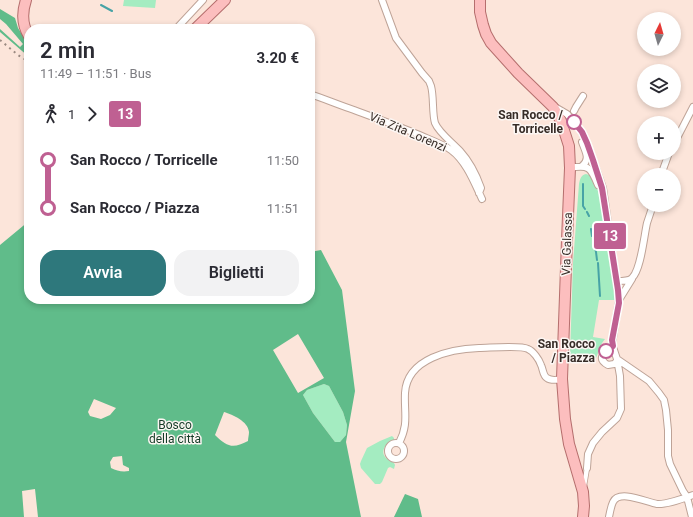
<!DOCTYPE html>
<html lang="it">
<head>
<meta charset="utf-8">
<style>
	body { margin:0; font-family:Roboto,sans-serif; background:#f2f2f3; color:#2b2b33; height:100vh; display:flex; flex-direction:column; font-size:15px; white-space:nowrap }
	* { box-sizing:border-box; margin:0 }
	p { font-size:13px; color:#7c7c81 }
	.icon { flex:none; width:22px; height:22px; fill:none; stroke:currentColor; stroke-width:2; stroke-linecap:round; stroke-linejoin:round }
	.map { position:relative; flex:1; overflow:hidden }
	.side { position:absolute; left:24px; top:24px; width:291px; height:280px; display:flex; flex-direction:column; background:#fff; border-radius:16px; box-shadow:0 2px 6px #0003 }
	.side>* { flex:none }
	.badge { padding:0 8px; border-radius:3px; font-size:14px; line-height:26px }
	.needle { width:26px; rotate:5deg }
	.buttons { position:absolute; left:637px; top:12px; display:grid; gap:8px }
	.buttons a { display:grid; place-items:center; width:44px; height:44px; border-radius:50%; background:#fff; box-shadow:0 2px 6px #0003; font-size:20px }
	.map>.badge { position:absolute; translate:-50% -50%; box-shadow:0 0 0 2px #fff }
	.legs { display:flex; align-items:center; gap:6px; height:44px; padding:0 16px; font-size:13px }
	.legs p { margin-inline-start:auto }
	.head { display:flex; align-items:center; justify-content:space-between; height:68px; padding:0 16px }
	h1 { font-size:22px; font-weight:600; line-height:30px }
	.primary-button { display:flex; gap:8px; margin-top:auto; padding:8px 16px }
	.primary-button a { flex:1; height:46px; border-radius:16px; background:#2e787c; color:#fff; font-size:16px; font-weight:600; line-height:46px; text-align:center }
	.primary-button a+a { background:#f2f2f3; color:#2b2b33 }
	ul { padding:0 16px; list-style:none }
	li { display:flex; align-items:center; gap:14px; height:48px; font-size:15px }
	li i { display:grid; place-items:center; width:6px; height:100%; margin:0 5px; background:currentColor }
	li i::after { content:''; width:10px; height:10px; margin:-5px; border:3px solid; border-radius:50%; background:#fff }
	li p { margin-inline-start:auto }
	li:first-child i { background:linear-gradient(#0000 50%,currentColor 0) }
	li:last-child i { background:linear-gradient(currentColor 50%,#0000 0) }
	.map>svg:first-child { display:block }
	.green { fill:#a4ecc1 }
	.forest { fill:#60bc8a; fill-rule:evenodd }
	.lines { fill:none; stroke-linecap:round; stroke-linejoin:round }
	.stream { stroke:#47a3a6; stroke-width:2 }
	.pedestrian-casing { stroke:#bea397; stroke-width:6 }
	.minor-casing { stroke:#bea397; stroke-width:8 }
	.primary-casing { stroke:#b56e6d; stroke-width:12 }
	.pedestrian { stroke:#fff; stroke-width:4.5 }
	.minor { stroke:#fff; stroke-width:6 }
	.primary { stroke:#fcbebe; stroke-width:10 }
	.rail { stroke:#9b8a82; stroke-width:2; stroke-dasharray:2 4; stroke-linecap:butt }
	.line-1-casing { stroke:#fff; stroke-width:9 }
	.line-1 { stroke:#bf6092; stroke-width:6 }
	.stop-1-dot { fill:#fff; stroke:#bf6092; stroke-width:2 }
	.labels { text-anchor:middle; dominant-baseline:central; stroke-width:3; stroke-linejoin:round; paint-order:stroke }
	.stop-label { font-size:12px; font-weight:bold; fill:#362c27; stroke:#fcf6f3; text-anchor:end }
	.street-label { font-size:12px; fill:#362c27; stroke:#fcf6f3 }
	.park-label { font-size:12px; fill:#143c27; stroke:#fcf6f3 }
</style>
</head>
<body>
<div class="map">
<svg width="693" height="517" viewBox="0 0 693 517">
	<rect width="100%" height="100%" fill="#fce5da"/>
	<path class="green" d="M124,0H156L155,8L123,6Z
		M586,174C590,175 591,176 593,179C600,191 603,213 605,227C609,251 613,275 616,300H599L593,337L605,339L602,343L596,358L570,356L573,263L579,184C580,179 581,175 586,174Z
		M324,384L329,386L343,412L347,425L346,435L340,442H335L313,413L303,395L307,390Z
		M392,436L394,438V440C387,442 379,451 386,458C388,460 392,461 394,463L395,465L394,469L390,467L388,468L382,482L380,484H375L361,468L360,464L361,461L367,448L380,441Z"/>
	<path class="forest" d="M0,9L15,18L18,28L29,45V57L0,32V29L20,47L23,44L6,24L0,19Z
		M29,221V299H310V252L321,250L342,290L355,391L346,442L361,517H38L35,489L22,491L24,517H0V245ZM298,334L324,378L298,393L273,350ZM324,384L329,386L343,412L347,425L346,435L340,442H335L313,413L303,395L307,390ZM94,399L116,408L110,415L101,419L90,416L88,412ZM224,412C233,415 248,421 249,432C249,435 248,438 248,441C233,449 227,447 215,435ZM122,456L123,465L129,468V471C122,472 117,471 111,468L110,462L113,457Z
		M405,494L418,499L422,517H394Z"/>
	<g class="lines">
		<path class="stream" d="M101,5L112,11
			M583,184V206L585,209
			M587,212L589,216
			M591,229L592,236
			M593,239L596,252L597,260
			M598,263L600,296"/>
		<g class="pedestrian-casing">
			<path id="pedestrian" d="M584,486L587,468"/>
		</g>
		<g class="minor-casing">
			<path id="minor" d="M382,0L396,38L422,73L429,81L431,86C434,97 432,113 435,123C439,133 453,143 460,151C470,162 476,174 481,188L479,193
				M176,29L203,0
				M310,94C325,99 339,105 354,110C375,118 396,125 417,134C428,139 441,143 451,150C466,161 474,182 482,199
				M555,107L567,114L582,132L593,160L603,188L619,300L612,344L617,359L620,376L621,409L617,418L602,432L593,443L588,454L587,468
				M574,111L576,107L583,96
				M674,144L693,107
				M582,166C591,159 585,151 582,142
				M570,168C589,164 591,168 598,185
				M661,175L669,153
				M617,281C622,281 629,281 632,278C641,270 644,236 647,223C649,217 651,211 653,205
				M619,300L632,279
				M613,346C606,351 595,358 608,365L614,364L617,361
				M617,359L649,381L659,393L664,400L666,410L668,430V456L670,464L683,491L687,497L692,517
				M388 451a8 8 0 1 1 16 0a8 8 0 1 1-16 0Z
				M399,443C409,424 404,413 405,393C407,358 451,349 479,348C489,348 521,345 528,349C533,351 539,359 541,365C543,369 543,376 547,378C551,381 557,380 562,379
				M609,517C610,512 611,506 613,502C619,489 646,502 657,504C664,505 685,498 693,495"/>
		</g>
		<g class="primary-casing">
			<path id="primary" d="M26,0C22,12 22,25 29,36
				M480,0V12L483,25L486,34L491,43L518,73L553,107L561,121L569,146L570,168L567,240L562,379L565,419L569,444L583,492L584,506L583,517
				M195,29L225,0"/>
		</g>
		<use href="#pedestrian" class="pedestrian"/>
		<use href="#minor" class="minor"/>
		<use href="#primary" class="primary"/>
		<path class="rail" d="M0,40L18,55L29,62"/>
	</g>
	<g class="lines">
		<g class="line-1-casing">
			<path id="line-1" d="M574,122L582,132L587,143L593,160L602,188L618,290L619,303L612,340L613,346L606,351"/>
		</g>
		<use href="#line-1" class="line-1"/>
	</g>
	<g class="stop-1-dot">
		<circle cx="574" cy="122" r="7"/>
		<circle cx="606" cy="351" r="7"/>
	</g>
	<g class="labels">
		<g class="stop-label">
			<text x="563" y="115">San Rocco /<tspan x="563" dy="14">Torricelle</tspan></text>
			<text x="595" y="344">San Rocco<tspan x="595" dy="14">/ Piazza</tspan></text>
		</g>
		<g class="street-label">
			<text transform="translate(408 132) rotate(23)">Via Zita Lorenzi</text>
			<text transform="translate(567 244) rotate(-88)">Via Galassa</text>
		</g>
		<g class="park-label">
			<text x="175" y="425">Bosco<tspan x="175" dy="14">della città</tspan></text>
		</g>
	</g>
</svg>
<div class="buttons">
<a><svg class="needle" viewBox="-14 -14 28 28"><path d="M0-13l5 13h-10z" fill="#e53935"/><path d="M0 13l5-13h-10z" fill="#7c7c81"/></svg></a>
<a><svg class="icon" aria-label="layers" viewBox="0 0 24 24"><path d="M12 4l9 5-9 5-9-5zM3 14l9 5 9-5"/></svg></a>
<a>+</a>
<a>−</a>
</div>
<b class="badge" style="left:610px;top:236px;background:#bf6092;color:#fff">13</b>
<section class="side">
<div class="head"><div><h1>2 min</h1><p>11:49 – 11:51 · Bus</p></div><b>3.20 €</b></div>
<div class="legs"><svg class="icon" aria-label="walk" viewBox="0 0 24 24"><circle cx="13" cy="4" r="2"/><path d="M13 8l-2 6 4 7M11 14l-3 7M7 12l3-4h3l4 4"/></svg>1<svg class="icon" aria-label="forward" viewBox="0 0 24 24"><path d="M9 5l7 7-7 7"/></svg><b class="badge" style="background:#bf6092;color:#fff">13</b></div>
<ul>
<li><i style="color:#bf6092"></i><b>San Rocco / Torricelle</b><p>11:50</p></li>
<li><i style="color:#bf6092"></i><b>San Rocco / Piazza</b><p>11:51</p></li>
</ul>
<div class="primary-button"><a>Avvia</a><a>Biglietti</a></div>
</section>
</div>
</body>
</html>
